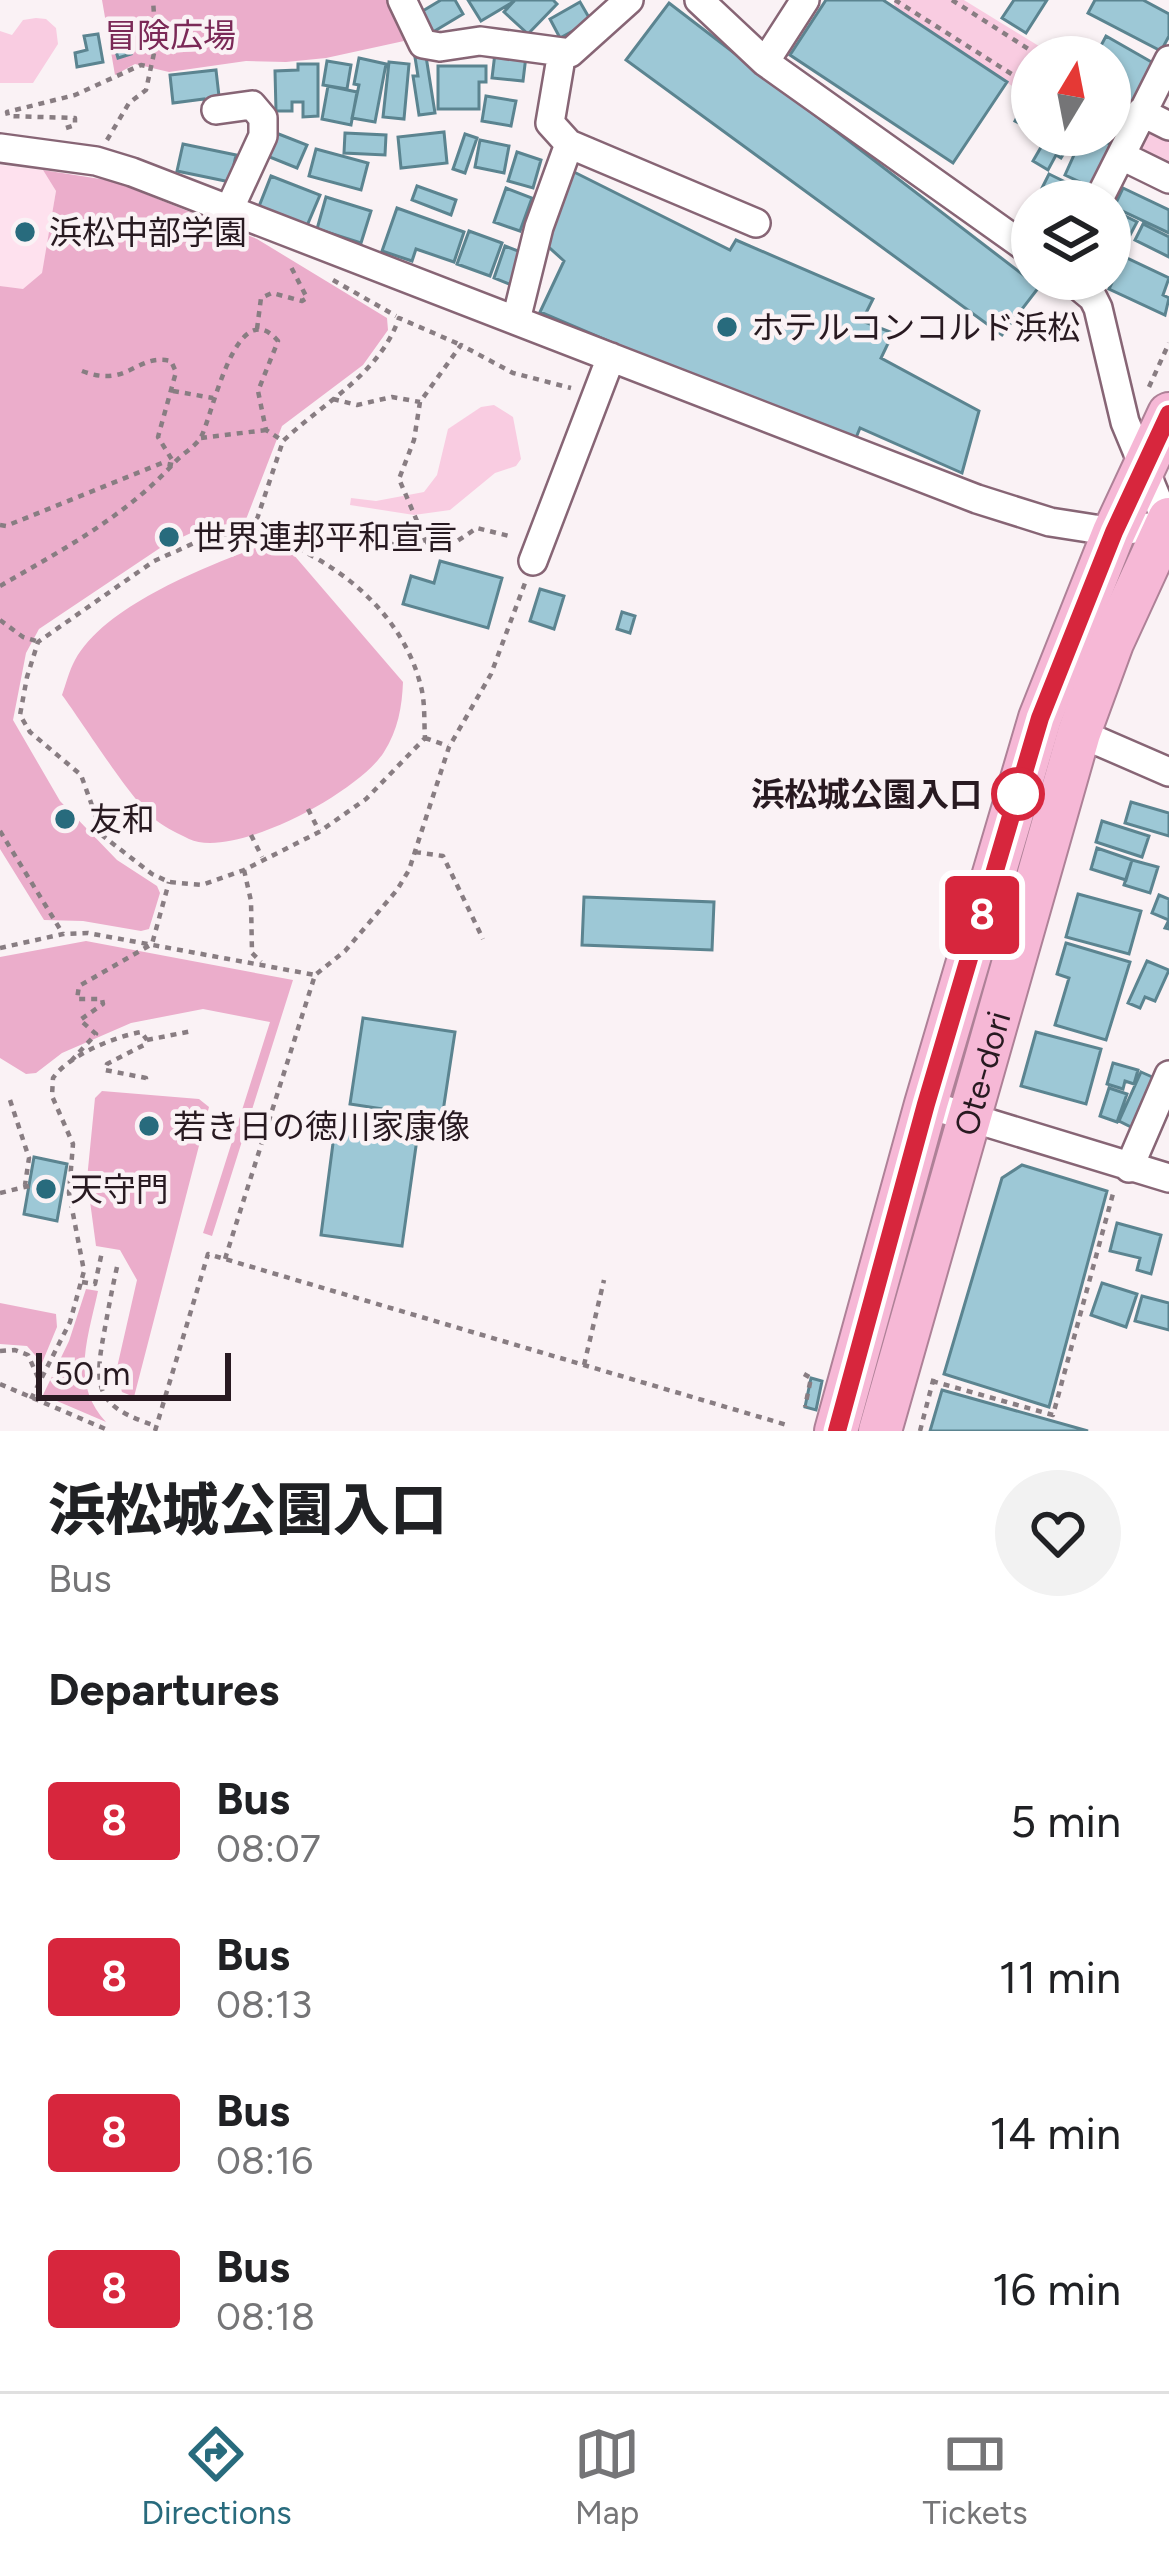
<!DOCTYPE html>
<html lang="en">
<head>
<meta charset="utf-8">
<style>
	body { margin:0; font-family:Figtree,"Noto Sans JP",sans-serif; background:#f2f2f2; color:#202124; height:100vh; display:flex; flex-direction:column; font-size:45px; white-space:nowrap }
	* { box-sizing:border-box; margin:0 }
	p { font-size:39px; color:#757577 }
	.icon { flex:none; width:66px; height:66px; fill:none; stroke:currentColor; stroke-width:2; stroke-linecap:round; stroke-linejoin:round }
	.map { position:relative; height:1431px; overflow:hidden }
	.details { display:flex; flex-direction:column; background:#fff; flex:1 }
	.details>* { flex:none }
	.badge { padding:0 24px; border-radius:9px; font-size:42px; line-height:78px }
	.needle { width:78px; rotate:10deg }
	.buttons { position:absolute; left:1011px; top:36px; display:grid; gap:24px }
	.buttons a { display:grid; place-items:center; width:120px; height:120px; border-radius:50%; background:#fff; box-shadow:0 3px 9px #0004; font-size:60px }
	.scale { position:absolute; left:36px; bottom:30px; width:195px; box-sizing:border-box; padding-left:12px; border:6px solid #281a21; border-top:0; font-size:33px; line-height:42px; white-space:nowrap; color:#281a21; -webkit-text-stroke:9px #faf2f5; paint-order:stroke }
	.map>.badge { position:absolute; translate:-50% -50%; box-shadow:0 0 0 6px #fff }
	h2 { padding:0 48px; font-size:45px; line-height:108px }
	.round { display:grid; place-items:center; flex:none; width:126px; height:126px; border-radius:63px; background:#f2f2f2 }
	.summary { display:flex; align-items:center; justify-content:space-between; height:204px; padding:0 48px }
	h1 { font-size:57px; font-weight:800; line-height:90px }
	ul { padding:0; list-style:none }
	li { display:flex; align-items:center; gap:36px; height:156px; padding:0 48px }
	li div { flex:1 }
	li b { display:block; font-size:45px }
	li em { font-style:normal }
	li .badge { min-width:132px; font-weight:700; text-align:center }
	.tab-bar { display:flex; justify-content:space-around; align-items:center; height:168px; border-top:3px solid #e0e0e0; background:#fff; font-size:33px; color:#757577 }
	.tab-bar a { display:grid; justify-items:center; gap:6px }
	.tab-bar .selected { color:#286b7d }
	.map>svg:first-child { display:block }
	.built { fill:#fee1ee }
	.green { fill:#ebadcb }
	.water { fill:#f9cce1 }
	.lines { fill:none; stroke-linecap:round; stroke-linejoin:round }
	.river { stroke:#f9cce1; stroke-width:48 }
	.building { fill:#9dc8d6; stroke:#5b8490; stroke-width:3 }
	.minor-casing { stroke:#876575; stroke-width:32 }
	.highway-casing { stroke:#ae8197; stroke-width:46 }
	.path { stroke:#887d82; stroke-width:4.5; stroke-dasharray:6 6; stroke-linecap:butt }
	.minor { stroke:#fff; stroke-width:27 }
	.highway { stroke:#f6b8d6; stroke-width:42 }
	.line-casing { stroke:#fff; stroke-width:27 }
	.line { stroke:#d7263d; stroke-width:18 }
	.poi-dot { fill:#286b7d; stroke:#faf2f5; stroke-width:4.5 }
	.stop-dot { fill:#fff; stroke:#d7263d; stroke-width:6 }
	.labels { text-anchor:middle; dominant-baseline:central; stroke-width:9; stroke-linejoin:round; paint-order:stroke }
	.park-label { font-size:33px; fill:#7b2957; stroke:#faf2f5 }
	.poi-label { font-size:33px; fill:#281a21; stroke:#faf2f5; text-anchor:start }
	.stop-label { font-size:33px; font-weight:bold; fill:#281a21; stroke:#faf2f5; text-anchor:end }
	.street-label { font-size:33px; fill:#281a21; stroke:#faf2f5 }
</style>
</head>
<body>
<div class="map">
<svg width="1169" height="1431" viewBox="0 0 1169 1431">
	<rect width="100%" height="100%" fill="#faf2f5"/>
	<path class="built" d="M0,165L43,170L56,191L42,274L23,290L0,286Z"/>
	<path class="green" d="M102,0H386L404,41L326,58L286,62L246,61L169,72L135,64L115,75Z
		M43,170L113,181L257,239L387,318L388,330L363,365L282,426L245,522L204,527L163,546L39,629L26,653L13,720L60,801L117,860L157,886L160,893L149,929L141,931L83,921L44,920L0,849V286L23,289L42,273L56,191Z
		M263,545L293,554L403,682C402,707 398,730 384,752C359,792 234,860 189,839C179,834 166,828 157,821C134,805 83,723 62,695C66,684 69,671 75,660C105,605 207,566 263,545Z
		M86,941L293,980L212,1236L203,1233L270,1022L203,1009L131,1023L62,1053L36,1073L26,1074L0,1058V957Z
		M102,1091L199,1099L209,1107L134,1397L122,1392L116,1372L137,1280L120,1250L96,1246L87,1179L95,1098Z
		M86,1289L98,1291C88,1338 70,1384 106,1422L43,1395L69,1341Z
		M0,1303L56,1314L57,1327L42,1363L27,1346L0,1344Z"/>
	<path class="water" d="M36,18L46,19L56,28L58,44L33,83H0V31L12,35L23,20Z
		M494,405L513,417L521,459L516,466L495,473L450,510L414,515L350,505L351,498L376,501L424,492L437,475L448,429L481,407Z"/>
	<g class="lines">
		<path class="river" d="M918,0L1032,70
			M1110,118L1169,153"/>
	</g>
	<path class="building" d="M441,0H455L463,14L428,35L416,15Z
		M468,0H511L513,2L481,21Z
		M515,0H553L557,4L528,34L504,12Z
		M826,0H883L1007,82L953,163L790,55Z
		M1014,0H1047L1026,33L1002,18Z
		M1095,0H1143L1169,14V36L1161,51L1088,13Z
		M580,2L591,21L560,38L550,19Z
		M669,3L1039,287L1002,335L626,60Z
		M98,34L103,62L77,67L75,53L87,50L84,36Z
		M126,34L131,54L118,58L112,37Z
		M1106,36L1155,64L1133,104L1110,92V57H1095Z
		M1070,39L1093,52L1090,57H1060Z
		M425,50L435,113L419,115L413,76H418L414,51Z
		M495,53L526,56L523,81L492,78Z
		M359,58L386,64L375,122L352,118L359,85L354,84Z
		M327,61L351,65L347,89L323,85Z
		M389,62L409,64L404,119L383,117Z
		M298,64H318V116L303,117V102H292V111H276L275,71L298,70Z
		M438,66H486V82H479V109H438Z
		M216,70L220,105L205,107L204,99L173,103L170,75Z
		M328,86L357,92L351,125L322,119Z
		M486,96L516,101L511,126L482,121Z
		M1026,100L1032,103V130L1015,121Z
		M271,131L307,145L297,168L262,154Z
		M444,132L447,163L401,168L398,137Z
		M345,133L386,135L385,155L344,153Z
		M465,134L477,138L465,173L453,169Z
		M1048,135H1075L1061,158L1056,155L1048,170L1033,161Z
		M1083,135L1111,144L1091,187L1065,175Z
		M480,140L509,146L504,173L475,167Z
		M183,144L236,155L230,182L177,171Z
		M316,149L368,163L361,190L309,176Z
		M517,152L541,160L533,188L508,181Z
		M572,171L730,250L736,240L873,299L862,321L893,333L881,358L979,411L962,473L860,428L853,445L540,312L564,261L541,240Z
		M1049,174L1092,195L1090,201L1036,200Z
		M271,176L320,195L306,228L258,209Z
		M417,186L456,200L451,215L412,200Z
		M506,188L532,198L520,231L494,222Z
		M1123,188L1169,210V233L1114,207Z
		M326,197L371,211L361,243L317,229Z
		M397,208L464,232L454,262L416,249L412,261L382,251Z
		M1113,210L1137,222L1129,237L1110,228Z
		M1143,224L1169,237V257L1135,240Z
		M469,231L502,243L490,276L457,264Z
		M505,246L526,254L514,286L494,278Z
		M1110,250L1169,278L1163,295L1169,298L1165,315L1109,289L1116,274L1110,271Z
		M440,561L502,578L488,628L403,604L411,576L434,583Z
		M540,589L564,596L554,629L530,621Z
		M622,612L635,616L630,633L617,629Z
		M1131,802L1169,813V836L1125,823Z
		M1102,821L1149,836L1142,857L1096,842Z
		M1097,848L1132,860L1126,880L1091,869Z
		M1132,860L1158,867L1150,893L1124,885Z
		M1078,894L1141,911L1129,954L1066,937Z
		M1159,895L1169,899V929L1165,928L1169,920L1152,913Z
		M584,897L714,902L712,950L582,945Z
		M1066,943L1130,962L1106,1040L1055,1025L1069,978L1057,974Z
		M1147,961L1169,970L1155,1001L1145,997L1140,1008L1128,1003Z
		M363,1018L455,1032L442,1118L350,1104Z
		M1036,1032L1101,1049L1086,1104L1021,1086Z
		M1113,1063L1138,1070L1134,1084L1125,1081L1123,1089L1107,1084Z
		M1141,1072L1159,1080L1137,1130L1119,1121Z
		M1109,1088L1127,1094L1117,1122L1100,1116Z
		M335,1128L417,1139L402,1246L321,1235Z
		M34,1157L67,1164L57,1221L24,1214Z
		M1022,1165L1107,1191L1049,1407L944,1374L1002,1178Z
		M1117,1223L1161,1235L1151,1274L1137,1270L1140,1258L1110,1251Z
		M1102,1283L1137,1294L1126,1327L1091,1315Z
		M1142,1296L1169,1303V1330L1135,1321Z
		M811,1378L822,1381L816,1410L805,1407Z
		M942,1390L1088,1431H930Z"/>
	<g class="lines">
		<g class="minor-casing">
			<path id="minor" d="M402,0L423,44L440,47L480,41L570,53L629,0
				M699,0L765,62L1032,252
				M765,62L805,0
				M216,110L252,105L263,118V136L229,210
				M1141,112L1169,126
				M569,144L756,223
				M0,148L96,161L132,172L977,499L1050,522L1114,532L1169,524
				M1122,156L1169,179
				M1098,201L1169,60
				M1070,279L1093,298L1098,308L1125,422L1167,523
				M516,320L539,227L569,144L550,123L562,52
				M533,561L611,357
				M1079,733L1169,772
				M926,1104L1169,1178
				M1129,1168L1169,1075"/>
		</g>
		<g class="highway-casing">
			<g id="highway">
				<path d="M836,1431L926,1104L1040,718L1114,532L1169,414"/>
				<path id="s1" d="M880,1431L1079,733L1112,643L1169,519"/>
			</g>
		</g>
		<path class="path" d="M895,0L1032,87
			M952,0L1041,57
			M66,128L75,125V118L8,116L7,112L75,95L141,65L150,67
			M107,140L129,103L146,90L156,44L153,0
			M333,280L396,316
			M257,329L261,298L272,293L302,301L307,298L289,263
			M82,371C129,389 135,353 171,361L176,372L158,437L174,463
			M1149,387L1169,343
			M173,391L213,398
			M333,399L357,405L392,397L420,402
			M201,438L266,430
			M0,525L6,526L162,463L173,465
			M253,531C329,554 404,609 422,691C425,706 424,723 425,738L366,799L319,832L244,870L202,885L169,882L152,874L103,836L81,775L30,732L20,715L27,677L38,642L154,561L210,536Z
			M253,531L283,441
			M426,542L445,549L477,528L513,537
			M311,554C361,512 384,559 426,542L399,479L414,440L420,402L461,345L513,373L571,388
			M0,586C62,550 126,516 174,463C182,454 195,447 201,437C212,418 236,291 278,341L258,391L266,430L283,441C325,401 379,375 399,318L461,345
			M0,620L23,637L36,641
			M425,738L448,746
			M308,809L319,831
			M0,831L63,934
			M251,835L262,857
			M415,852L443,856L483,939
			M244,870L251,901L252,953L261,962
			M0,948L63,934L88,933L315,975
			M147,1040L192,1031
			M71,1061L96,1034L80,1020L103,1004L102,999H77L79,986L152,944L169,882
			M10,1100L29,1158L25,1185
			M0,1193L29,1186
			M225,1259L315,975L345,951L397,890L409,870L449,747L491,674L525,583
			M117,1267C112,1289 108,1311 104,1333C93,1391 98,1407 156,1426
			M82,1282L95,1284L102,1252
			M0,1351L15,1350L28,1355L40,1382
			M584,1365L604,1280
			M804,1374L811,1378L805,1407
			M932,1381L1053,1415L1114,1190
			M0,1384L110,1431
			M31,1399L70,1322L84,1271L69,1193L73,1144L52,1096L53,1078C69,1055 114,1037 141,1032L147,1040L144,1045L107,1064L105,1070L146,1078V1085
			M155,1431L208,1254L787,1425
			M920,1431L935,1373"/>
		<use href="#minor" class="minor"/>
		<use href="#highway" class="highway"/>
	</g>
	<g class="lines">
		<g class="line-casing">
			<path id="line" d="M837,1431L926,1104L1040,718L1114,532L1169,414"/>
		</g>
		<use href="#line" class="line"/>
	</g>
	<g class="poi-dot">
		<circle cx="25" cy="232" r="12"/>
		<circle cx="727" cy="327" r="12"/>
		<circle cx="169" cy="537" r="12"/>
		<circle cx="65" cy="819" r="12"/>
		<circle cx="149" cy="1126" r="12"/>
		<circle cx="46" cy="1189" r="12"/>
	</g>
	<circle class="stop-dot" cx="1018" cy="794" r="24"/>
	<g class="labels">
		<g class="park-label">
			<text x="170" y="35">冒険広場</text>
		</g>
		<g class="poi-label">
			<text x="49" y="232">浜松中部学園</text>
			<text x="751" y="327">ホテルコンコルド浜松</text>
			<text x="193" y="537">世界連邦平和宣言</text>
			<text x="89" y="819">友和</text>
			<text x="173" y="1126">若き日の徳川家康像</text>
			<text x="70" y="1189">天守門</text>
		</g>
		<g class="stop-label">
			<text x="982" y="794">浜松城公園入口</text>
		</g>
		<g class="street-label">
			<text stroke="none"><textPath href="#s1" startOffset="372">Ote-dori</textPath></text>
		</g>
	</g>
</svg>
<div class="buttons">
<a><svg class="needle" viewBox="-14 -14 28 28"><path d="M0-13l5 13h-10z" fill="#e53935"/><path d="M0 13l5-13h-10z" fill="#757577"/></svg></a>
<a><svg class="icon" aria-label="layers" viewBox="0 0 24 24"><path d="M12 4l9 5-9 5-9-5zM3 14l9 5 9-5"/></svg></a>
</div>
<div class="scale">50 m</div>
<b class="badge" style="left:982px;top:915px;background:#d7263d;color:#fff">8</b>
</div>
<section class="details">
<div class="summary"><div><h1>浜松城公園入口</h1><p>Bus</p></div><a class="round"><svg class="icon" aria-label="heart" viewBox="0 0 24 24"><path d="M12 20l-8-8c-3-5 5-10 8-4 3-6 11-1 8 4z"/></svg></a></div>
<h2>Departures</h2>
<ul>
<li><span class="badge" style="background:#d7263d;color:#fff">8</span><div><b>Bus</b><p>08:07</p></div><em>5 min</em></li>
<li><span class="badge" style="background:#d7263d;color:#fff">8</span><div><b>Bus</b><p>08:13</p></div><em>11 min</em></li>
<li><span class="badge" style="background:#d7263d;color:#fff">8</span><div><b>Bus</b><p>08:16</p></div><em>14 min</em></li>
<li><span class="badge" style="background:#d7263d;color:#fff">8</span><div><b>Bus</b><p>08:18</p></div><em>16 min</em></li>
</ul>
</section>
<nav class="tab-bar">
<a class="selected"><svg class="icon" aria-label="directions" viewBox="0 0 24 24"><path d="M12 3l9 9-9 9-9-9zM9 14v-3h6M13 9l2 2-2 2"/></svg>Directions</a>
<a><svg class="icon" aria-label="map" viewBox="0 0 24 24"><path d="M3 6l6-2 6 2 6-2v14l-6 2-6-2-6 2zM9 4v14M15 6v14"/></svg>Map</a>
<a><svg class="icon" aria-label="tickets" viewBox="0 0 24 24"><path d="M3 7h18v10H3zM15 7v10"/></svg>Tickets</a>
</nav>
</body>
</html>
